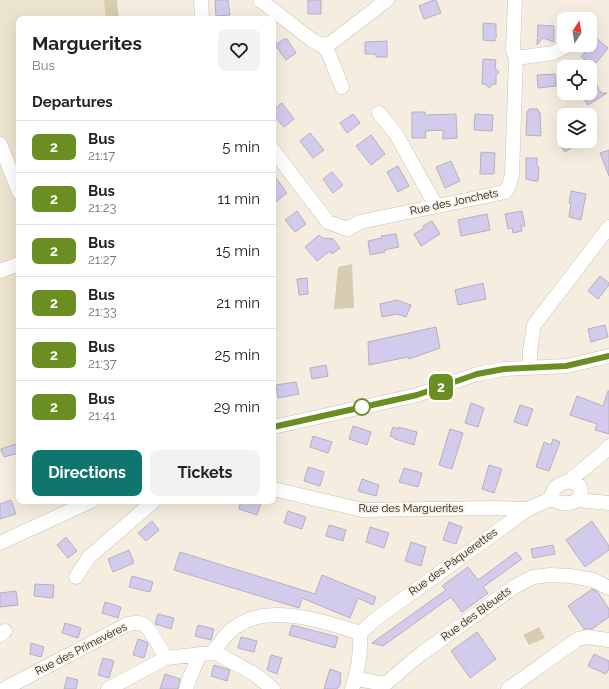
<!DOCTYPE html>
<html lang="en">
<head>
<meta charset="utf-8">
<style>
	body { margin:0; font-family:Raleway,sans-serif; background:#f2f2f2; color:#222; height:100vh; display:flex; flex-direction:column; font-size:15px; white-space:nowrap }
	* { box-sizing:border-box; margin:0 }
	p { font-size:13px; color:#767676 }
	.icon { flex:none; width:22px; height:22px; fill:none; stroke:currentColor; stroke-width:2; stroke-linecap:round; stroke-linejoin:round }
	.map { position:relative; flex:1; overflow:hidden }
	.side { position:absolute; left:16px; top:16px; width:260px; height:488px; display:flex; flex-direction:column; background:#fff; border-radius:8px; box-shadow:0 4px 16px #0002 }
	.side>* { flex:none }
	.badge { padding:0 8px; border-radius:6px; font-size:14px; line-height:26px }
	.needle { width:26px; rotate:12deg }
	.tools { position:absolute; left:557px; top:12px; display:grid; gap:8px }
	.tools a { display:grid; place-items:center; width:40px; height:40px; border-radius:8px; background:#fff; box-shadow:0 4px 16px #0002; font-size:20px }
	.map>.badge { position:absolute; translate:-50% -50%; box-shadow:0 0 0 2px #fff }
	h2 { padding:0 16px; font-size:15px; line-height:36px }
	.round { display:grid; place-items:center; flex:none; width:42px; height:42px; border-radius:8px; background:#f2f2f2 }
	.head { display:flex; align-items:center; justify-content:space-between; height:68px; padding:0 16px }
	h1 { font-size:19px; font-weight:700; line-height:30px }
	.action { display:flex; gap:8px; margin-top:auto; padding:8px 16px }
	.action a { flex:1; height:46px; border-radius:8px; background:#0f766e; color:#fff; font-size:16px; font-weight:700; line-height:46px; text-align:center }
	.action a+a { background:#f2f2f2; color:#222 }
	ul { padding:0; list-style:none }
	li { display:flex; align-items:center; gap:12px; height:52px; padding:0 16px; border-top:1px solid #e0e0e0 }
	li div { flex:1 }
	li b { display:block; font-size:15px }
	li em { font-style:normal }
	li .badge { min-width:44px; font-weight:700; text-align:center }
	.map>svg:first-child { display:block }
	.built { fill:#ece3ce }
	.green { fill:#d8ccb0 }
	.building { fill:#d3cbec; stroke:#b4b0be }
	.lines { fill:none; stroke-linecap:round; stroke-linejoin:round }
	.minor-casing { stroke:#c8c2b4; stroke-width:15 }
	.minor { stroke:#fff; stroke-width:14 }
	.line-casing { stroke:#fff; stroke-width:9 }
	.line { stroke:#6b8e23; stroke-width:6 }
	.stop-dot { fill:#fff; stroke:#6b8e23; stroke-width:2 }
	.labels { text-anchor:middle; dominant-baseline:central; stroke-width:3; stroke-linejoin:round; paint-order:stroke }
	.street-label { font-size:11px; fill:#1c1a15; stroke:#f5eee0 }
</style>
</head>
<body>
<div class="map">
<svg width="609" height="689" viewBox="0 0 609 689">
	<rect width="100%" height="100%" fill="#f5eee0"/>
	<path class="built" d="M0,0H104L106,19H19V450L0,455Z"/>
	<path class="green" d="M104,0H117L119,19H106Z
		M352,264L354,308L334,309L338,267Z
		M539,627L545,638L529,645L523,635Z"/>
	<path class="building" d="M215,0H228L230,15L216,16Z
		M308,0H321V14H308Z
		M434,0H436L441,13L424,19L419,6Z
		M483,23L496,24V34L497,36L495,38V41L483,40Z
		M538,25L554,26V42L543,38L537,45Z
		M596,38L608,48L596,63L594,61L591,64L581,57Z
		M284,39H287L296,53L286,60L275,45Z
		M387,41V57H376V54H365V42Z
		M483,59L496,60L495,68L499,72L496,75V84H493L489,88L485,84H482Z
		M555,74L556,86L538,88L537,75Z
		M596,84L601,93H607L588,105L580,93H590V88Z
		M282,103L294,119L284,127L273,115V110Z
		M529,109H538V112H540L541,136L526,135L527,111H529Z
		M412,112H425V115L456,114L457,138L443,139V130L425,131L426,138H412Z
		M353,114L360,123L347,133L340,123Z
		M475,114L493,115L492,131L474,130Z
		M310,133L324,150L313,158L300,141Z
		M371,135L385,154L371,165L356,146Z
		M557,141H582L565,152Z
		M609,150V176L600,153Z
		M481,152L495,153L494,174H480Z
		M526,158H537V167H539L538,181H534L526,179Z
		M451,161L460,181L445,188L436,167Z
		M398,166L409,186L398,192L387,172Z
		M332,172L343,185L333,193L323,179Z
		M273,174L287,193L273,204Z
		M571,191L586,194L581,220L569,217L571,203H569Z
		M297,211L306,224L295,232L285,220Z
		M522,211L525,226H521L522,231L513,233L512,228L508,229L505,214Z
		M487,214L490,230L461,236L458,220Z
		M432,221L440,234L421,246L414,234L424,228L423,226Z
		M396,234L399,247L384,250L385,252L370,255L368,241L382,238L381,236Z
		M319,235L322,238L333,239L340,248L332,254L330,251L317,261L305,247Z
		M600,276L609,283V285L598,299L588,291Z
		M307,278L308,294L299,295L297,279Z
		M483,283L486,299L458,305L455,290Z
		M397,300L411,305L406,317L397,314L382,317L380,304Z
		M605,325L608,337L591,342L588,329Z
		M436,327L440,348L409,359L408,357L369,365L368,342Z
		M326,365L328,376L312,379L310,368Z
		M296,382L299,394L278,398L276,385Z
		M608,391H609V434L595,430L597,424L570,415L577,396L603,406Z
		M471,403L484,408L478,427L465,423Z
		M520,405L533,409L527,426L514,422Z
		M353,426L371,432L367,445L349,439Z
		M393,427L398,429V427L417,432L414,445L395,439V438L390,436Z
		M450,429L463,433L452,469L439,465Z
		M313,436L332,442L328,453L310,447Z
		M553,439L560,442L549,471L536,467L544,442L551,445Z
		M19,443V453L4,457L1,449Z
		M489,465L502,469L494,493L482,489Z
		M308,467L324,472L320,486L304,481Z
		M404,468L422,473L418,487L399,482Z
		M362,479L379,485L376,496L358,491Z
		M11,500L16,514L0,519V504Z
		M241,501H254L261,503L257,515L239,509Z
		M288,511L306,517L302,529L284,523Z
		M152,521L159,530L146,541L138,533Z
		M592,521L609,546V550L585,567L566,540Z
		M449,522L462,527L456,544L443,540Z
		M329,525L346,530L343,541L326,536Z
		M370,527L389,533L384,548L366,542Z
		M66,537L77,551L68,558L57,545Z
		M411,542L426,547L421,566L405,561Z
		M553,545L555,554L533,558L531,549Z
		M129,550L134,563L113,572L108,559Z
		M180,552L315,594L322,575L376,597L373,605L358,598L350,618L302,598L299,608L174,570Z
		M516,552L522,559L483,587L488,593L462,612L451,597L383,646L372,643L446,590L442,586L468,567L478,580Z
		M132,576L153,582L150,592L129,587Z
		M35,584L54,585L53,598L34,596Z
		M592,589L597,591L609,609V617L592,629H584L568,606Z
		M16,591L18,605L0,607V593Z
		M105,602L121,607L118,618L102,613Z
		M158,614L174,618L171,629L155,624Z
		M65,623L81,628L78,638L62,633Z
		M198,625L214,629L211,640L195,636Z
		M292,625L338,637L335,648L289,635Z
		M477,632L496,659L470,678L451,651Z
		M241,637L257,641L254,652L238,648Z
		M138,639L147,642L148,644L144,658L133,655Z
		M31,643L44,647L41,657L30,654Z
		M594,654L609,661V669L606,674L588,666Z
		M271,655L282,658L277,674L267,670Z
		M103,658L114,661L109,678L98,675Z
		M214,665L230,670L227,681L211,676Z
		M330,669L341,673L340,679L341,680L339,687H338L337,689H324Z
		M165,674L180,679L178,689H160Z
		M67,677L78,680L76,689H64Z"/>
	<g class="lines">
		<g class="minor-casing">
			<path id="minor" d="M201,0L202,19
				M260,0L313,41L322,45L331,43L387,0
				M322,45L328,52L342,87
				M516,58L553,53L569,45
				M379,113L396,134L436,206
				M0,144L19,192
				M273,150L328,222L347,229L360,222L505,192L509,186L512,175L516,58L513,50L515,0
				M0,271L19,264
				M530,368V351L534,325L609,227
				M273,427L417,395L477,374L504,369L567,366L609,356
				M569,481L579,485L581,491L578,500C568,505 561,504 551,499C553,486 557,485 569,481Z
				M569,481L604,452L609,446
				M273,489L363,510L492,508L528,509
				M578,500L609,503
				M0,543L91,501
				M76,577L89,557L154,501
				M360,633L377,618L528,509L551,499
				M0,635L5,631
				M212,653C220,643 228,630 240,624C273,604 327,622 360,633C361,652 358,671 352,689
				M356,679L385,684C397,675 408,664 421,654L514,587L533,577L550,575L571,576L593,580L609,588
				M4,689L128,624C133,623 138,622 143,624C151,629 161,650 166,658
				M108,689L166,658L212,653L218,654L253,673L273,689
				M186,689L190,677L200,654
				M508,689L578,639L587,637L609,640"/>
		</g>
		<use href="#minor" class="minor"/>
	</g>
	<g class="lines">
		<g class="line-casing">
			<path id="line" d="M273,427L417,395L477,374L504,369L566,366L609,356"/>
		</g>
		<use href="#line" class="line"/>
	</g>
	<circle class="stop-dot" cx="362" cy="407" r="8"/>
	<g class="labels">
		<g class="street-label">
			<text transform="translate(454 202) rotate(-12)">Rue des Jonchets</text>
			<text x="411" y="508">Rue des Marguerites</text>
			<text transform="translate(453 562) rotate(-36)">Rue des Pâquerettes</text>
			<text transform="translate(476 614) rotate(-36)">Rue des Bleuets</text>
			<text transform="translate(81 649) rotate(-27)">Rue des Primevères</text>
		</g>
	</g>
</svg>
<div class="tools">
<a><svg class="needle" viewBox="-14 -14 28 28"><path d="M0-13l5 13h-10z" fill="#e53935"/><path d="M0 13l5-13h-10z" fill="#767676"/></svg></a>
<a><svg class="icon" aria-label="locate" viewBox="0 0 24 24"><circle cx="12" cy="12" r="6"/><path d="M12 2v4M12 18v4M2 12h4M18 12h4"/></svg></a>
<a><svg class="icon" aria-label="layers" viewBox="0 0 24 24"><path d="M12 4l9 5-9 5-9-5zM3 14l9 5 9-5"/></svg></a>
</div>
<b class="badge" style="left:441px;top:387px;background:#6b8e23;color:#fff">2</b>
<section class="side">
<div class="head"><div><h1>Marguerites</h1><p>Bus</p></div><a class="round"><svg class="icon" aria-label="heart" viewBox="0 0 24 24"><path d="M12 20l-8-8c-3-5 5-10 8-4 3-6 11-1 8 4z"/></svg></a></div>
<h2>Departures</h2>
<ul>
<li><span class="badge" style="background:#6b8e23;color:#fff">2</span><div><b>Bus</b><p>21:17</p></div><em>5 min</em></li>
<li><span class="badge" style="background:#6b8e23;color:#fff">2</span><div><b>Bus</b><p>21:23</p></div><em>11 min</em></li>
<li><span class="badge" style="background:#6b8e23;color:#fff">2</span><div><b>Bus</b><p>21:27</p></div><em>15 min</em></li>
<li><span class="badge" style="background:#6b8e23;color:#fff">2</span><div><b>Bus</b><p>21:33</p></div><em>21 min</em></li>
<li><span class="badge" style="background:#6b8e23;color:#fff">2</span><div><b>Bus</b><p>21:37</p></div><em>25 min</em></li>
<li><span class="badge" style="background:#6b8e23;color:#fff">2</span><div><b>Bus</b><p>21:41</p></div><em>29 min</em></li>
</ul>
<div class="action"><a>Directions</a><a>Tickets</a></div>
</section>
</div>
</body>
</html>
